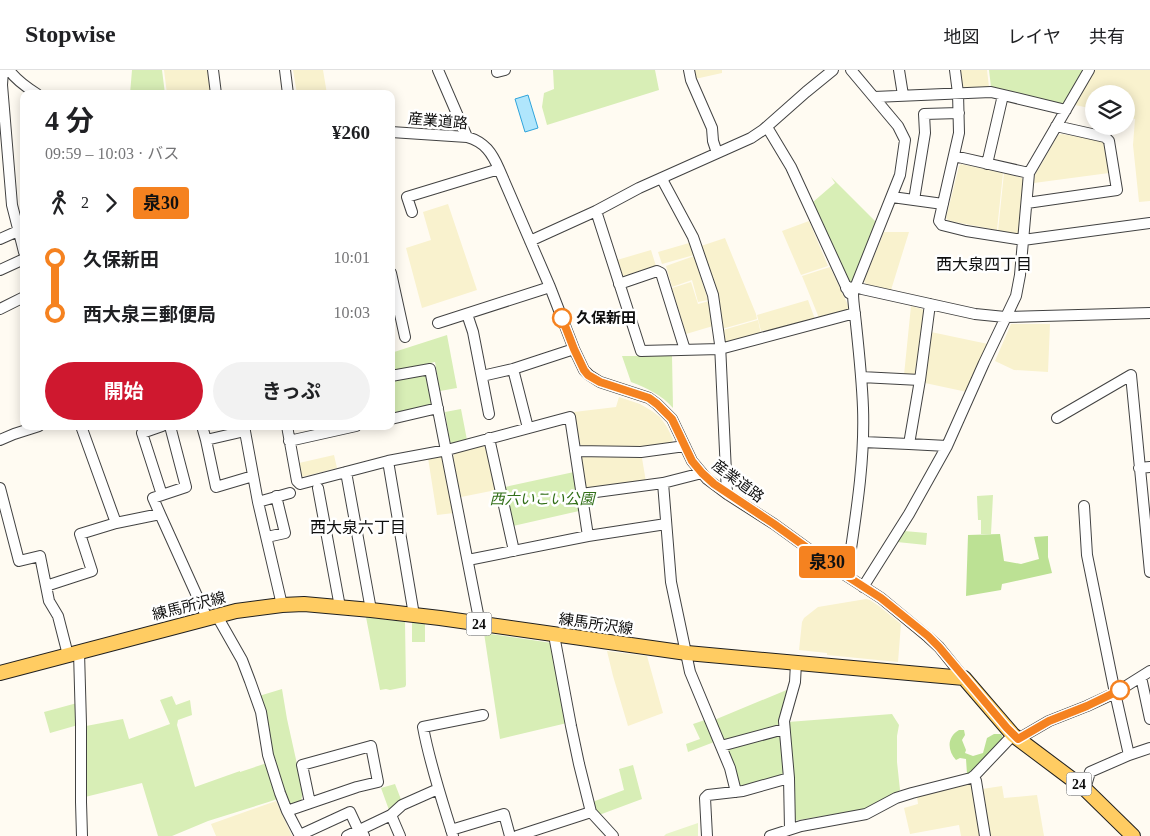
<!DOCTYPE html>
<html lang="ja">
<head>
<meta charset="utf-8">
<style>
	body { margin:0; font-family:"Times New Roman","Noto Sans JP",serif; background:#f2f2f2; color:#202124; height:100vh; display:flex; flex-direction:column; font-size:19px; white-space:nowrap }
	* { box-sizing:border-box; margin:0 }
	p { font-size:16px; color:#757577 }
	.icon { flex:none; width:28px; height:28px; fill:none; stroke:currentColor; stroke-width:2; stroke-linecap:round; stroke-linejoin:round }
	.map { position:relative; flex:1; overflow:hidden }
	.side { position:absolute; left:20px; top:20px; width:375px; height:340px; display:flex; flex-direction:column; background:#fff; border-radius:10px; box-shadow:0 2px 12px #0003 }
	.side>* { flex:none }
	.badge { padding:0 10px; border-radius:4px; font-size:18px; line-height:32px }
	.buttons { position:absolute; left:1085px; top:15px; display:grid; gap:10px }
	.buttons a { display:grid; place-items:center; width:50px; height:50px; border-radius:50%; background:#fff; box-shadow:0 2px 12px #0003; font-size:25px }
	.map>.badge { position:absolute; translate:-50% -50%; box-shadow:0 0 0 2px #fff }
	.legs { display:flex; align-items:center; gap:8px; height:55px; padding:0 25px; font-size:16px }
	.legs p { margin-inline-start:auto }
	.head { display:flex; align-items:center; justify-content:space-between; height:85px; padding:0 25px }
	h1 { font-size:28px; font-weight:700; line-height:38px }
	.action { display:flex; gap:10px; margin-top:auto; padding:10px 25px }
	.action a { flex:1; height:58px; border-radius:30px; background:#cf182f; color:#fff; font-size:20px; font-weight:700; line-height:58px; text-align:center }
	.action a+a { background:#f2f2f2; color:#202124 }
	ul { padding:0 25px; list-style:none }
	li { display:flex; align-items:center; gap:18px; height:55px; font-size:19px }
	li i { display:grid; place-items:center; width:8px; height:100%; margin:0 6px; background:currentColor }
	li i::after { content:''; width:12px; height:12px; margin:-6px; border:4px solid; border-radius:50%; background:#fff }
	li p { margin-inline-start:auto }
	li:first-child i { background:linear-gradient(#0000 50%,currentColor 0) }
	li:last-child i { background:linear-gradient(currentColor 50%,#0000 0) }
	header { display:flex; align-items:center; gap:30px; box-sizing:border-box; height:70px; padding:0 25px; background:#fff; border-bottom:1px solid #e0e0e0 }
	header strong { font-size:24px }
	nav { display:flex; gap:28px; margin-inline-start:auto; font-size:18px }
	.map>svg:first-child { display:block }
	.farmland { fill:#f9f2ce }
	.green { fill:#d8eeb6 }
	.forest { fill:#bce194 }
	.pitch { fill:#e9f4c9 }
	.water { fill:#b0e6fc; stroke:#30a4db }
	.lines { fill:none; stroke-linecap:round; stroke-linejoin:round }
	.minor-casing { stroke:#424242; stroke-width:12 }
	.major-casing { stroke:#202020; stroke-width:16 }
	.minor { stroke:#fff; stroke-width:10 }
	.major { stroke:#ffcc62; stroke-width:14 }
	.line-1-casing { stroke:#fff; stroke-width:11 }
	.line-1 { stroke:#f58220; stroke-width:8 }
	.stop-1-dot { fill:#fff; stroke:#f58220; stroke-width:2.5 }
	.labels { text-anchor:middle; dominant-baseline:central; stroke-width:5; stroke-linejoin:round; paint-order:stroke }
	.shield { fill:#fff; stroke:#575757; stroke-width:1 }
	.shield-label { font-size:14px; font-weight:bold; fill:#0f0f0f }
	.street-label { font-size:15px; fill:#0f0f0f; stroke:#fff }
	.stop-label { font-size:15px; font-weight:bold; fill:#0f0f0f; stroke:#fff; text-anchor:start }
	.park-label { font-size:15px; font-style:italic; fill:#316f18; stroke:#fff }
	.neighbourhood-label { font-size:16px; fill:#0f0f0f; stroke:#fff }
</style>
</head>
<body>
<header>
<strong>Stopwise</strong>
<nav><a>地図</a><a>レイヤ</a><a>共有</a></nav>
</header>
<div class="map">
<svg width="1150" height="766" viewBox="0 0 1150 766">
	<rect width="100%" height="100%" fill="#fffbf2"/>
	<path class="farmland" d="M164,0H210L213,24H167Z
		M293,0H323L327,24H297Z
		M693,0H722V3L695,9Z
		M960,0H987L989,17L965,18L962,15Z
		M1095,0H1150V131L1139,132L1133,75L1135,49L1126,47V24H1094V39L1075,35Z
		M1062,64L1102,71L1105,74L1109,103L1034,113L1035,105L1058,65Z
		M961,94L1003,103L997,160L949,151L946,148L959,96Z
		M1004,103L1022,108L1023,110L1019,161L1017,164L998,161Z
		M448,134L477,220L422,238L406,178L431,170L423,142Z
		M809,151L828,196L801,205L782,161Z
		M884,162H909L891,220L866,214L864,211Z
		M725,168L756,244L757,249L722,259L718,223L701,176Z
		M689,173L694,185L662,194L658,182Z
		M651,180L656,196L624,206L621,205L617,190Z
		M694,186L708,230L698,232L692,210L672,217L666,196Z
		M830,197L849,237L848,240L819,248L802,206Z
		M691,212L698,234L709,231L713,256L686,264L672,218Z
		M808,230L815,249L767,262L766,260L761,261L757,245Z
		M911,236L922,239L924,241L915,303L913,305H904Z
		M758,250L761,264L725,273L723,260Z
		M1011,254H1050L1048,302L1014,300L995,291Z
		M931,262L988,274L967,322L925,313Z
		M619,327L640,334L652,341L660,347L667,357L673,369L672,373L641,378L582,376L579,373L574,342L616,337Z
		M482,375L486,378L496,420L461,427L453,387L455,383Z
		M334,385L337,398L302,407L301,406L299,393Z
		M583,385L642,388L646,412L589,419L585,417L581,389Z
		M440,386L444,388L454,443L437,445L428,388Z
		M866,529L870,530L879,536L901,554L898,592L827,585V583L799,580L802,552L804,548L818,537Z
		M607,581L647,586L663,643L628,656L613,606Z
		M970,713L973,715L980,766H961L959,755L910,764L904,738L918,734L917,726Z
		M1002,716L1004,728L1037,725L1044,766H989L982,719Z
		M276,731L292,766H216L211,754Z"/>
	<path class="green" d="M132,0H162L165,24H130Z
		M553,0H655L659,20L547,55L542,37L544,23L554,19Z
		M989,0H1084L1066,31L1061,34L991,17Z
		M831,107L876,152L852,212H848L813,132L835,113Z
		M447,265L457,318L440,321L435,292L392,301L391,283Z
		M622,286H672L673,338C662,325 647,318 631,312Z
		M426,303L434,332L432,335L391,344V310Z
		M461,339L467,370L453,374L450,372L445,342Z
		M574,402L579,441L513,456L505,417Z
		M993,425L991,464H981V450H978L977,426Z
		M904,461L927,463L926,475L897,472Z
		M366,547L405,552L406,615L405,617L390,620L386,619L380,620Z
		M412,552L425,554V572H412Z
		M484,563L552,573L567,653L500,669Z
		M282,619L287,649L303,721L301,731L292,734L285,730L271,681L259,626Z
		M789,619L780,653L778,656L726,670L722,669L688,682L686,674L700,669L693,654L705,650L707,653Z
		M172,626L176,635L190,630L192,645L178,650L177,655L195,717L240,701V702L267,693L278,729L208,751L172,766H158L142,713L85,727L86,656L123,649L129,669L170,654L160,630Z
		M77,633L78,655L50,663L44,642Z
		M892,644L899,655L897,666V692L900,720L865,739L793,751L788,652Z
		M778,666L782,668L786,702L783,706L742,717L738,715L728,682L729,679Z
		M633,695L642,729L599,745L595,740L593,735L595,731L624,720L619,699Z
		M395,714L402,732L389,740L381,718Z"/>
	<path class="forest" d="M1000,464L1004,491L1021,494L1039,489L1034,467L1048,466V487L1052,503L1002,514L1001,520L966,526L968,465Z
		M959,660H964L965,665L962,670L966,680L965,683L973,686L983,683L987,668L994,664H1001L1003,668L971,703L967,704L966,689L960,688L956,690C947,680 947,667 959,660Z"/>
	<path class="pitch" d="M698,753V766H664L666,764Z"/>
	<path class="water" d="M528,25L538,58L525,62L515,29Z"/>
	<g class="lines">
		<g class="minor-casing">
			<path id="minor" d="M3,0L2,15L12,135L22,174L24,182
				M9,0C16,10 26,17 37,24
				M213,0L216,24
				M285,0L288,24
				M438,0L467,67
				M497,0V2L505,0
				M689,0L691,10L712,58L713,71L717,83
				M899,0L903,25
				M955,0L958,23L959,63L939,151L942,155L966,161L1023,170L1150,153
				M874,27L991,22L1066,40
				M767,57L791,97L849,223
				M391,62L467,67C485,72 492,83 499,99L550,217L574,279L584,300L589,305L600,312L649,328L657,334L672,349L692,391L707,409L727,424L774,454L839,501L881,528L928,567L939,577L964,608
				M954,86L1029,103
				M987,94L1003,25
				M663,108L664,113L693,167L713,225L720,274L727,424
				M892,127L943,134
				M914,130L925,63L924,44L959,43
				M1027,133L1117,120L1109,71L1105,67L1056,56
				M596,141L641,281L720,279L855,243
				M412,142L407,127L499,99
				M0,169L18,161
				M530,171L596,141L639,118L751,68L763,60L806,22L833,0
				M0,200L24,189
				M391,203L405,267
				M619,214L657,201L661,203L685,280
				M846,218L855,217L862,219L975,244L1005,247L1150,243
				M0,239L24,227
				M467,244L473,262L489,344
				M438,253L550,217
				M513,299L528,358
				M391,306L430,299L480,554
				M482,306L513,299L574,279
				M861,307L920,310
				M1057,348L1131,305L1150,502
				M391,349L438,338
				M81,356L116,453L160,444L207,548
				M202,356L206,370L245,361
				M244,356L258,432L282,535
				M287,356L297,411L300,414L388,391L447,380L570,347L588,466
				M489,368L514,481
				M0,370L14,364L39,356
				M206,370L216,417L253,406
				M289,371L356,356
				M863,372L909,374L920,310L930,234
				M909,374L947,376
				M575,381L641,382L685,376
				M388,391L414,545
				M1139,398L1150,397
				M346,402L371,540
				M663,413L671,512L690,602L730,698L736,722
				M0,418L19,491L40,486L49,531L58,546L68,585
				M318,418L340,537
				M581,424L663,413L702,403
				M162,425L142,363L162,356
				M258,432L290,423
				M1084,436L1087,485L1115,623L1129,685
				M160,444L153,428L186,417L170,356
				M267,467L285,463L276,426
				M468,490L588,466L666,454
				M847,506C855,450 865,394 863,338C862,310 859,282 856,254C855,243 853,233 853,223L900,105L905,70L898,56L851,0
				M46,516L92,501L80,464L116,453
				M863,517L909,444L947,376L984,293L1016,226L1020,205L1029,103L1089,0
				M217,546L242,590L250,611L261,642L268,685L280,723L287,741L300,766
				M554,565L571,656L579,694L591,742L613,766
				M79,582L81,654V732L82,766
				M1141,607L1150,649
				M1018,669L1049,651L1087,636L1115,623L1150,601
				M721,676L784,659
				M974,707L976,711L985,766
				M1085,719L1090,702L1129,685L1150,678
				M287,741L357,717L378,712L371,676L302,695L310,733
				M391,745L402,735L438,719
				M790,759L789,708L784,651L795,612L796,593
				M451,760L504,744L510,766
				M300,765L350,742L357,757L361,760L364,766
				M347,766L391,745L400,766
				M453,766C442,730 430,695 423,657L483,645
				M517,766L591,742
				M707,766L705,728L708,725L743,721L789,708
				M770,766L801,756L866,744L896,728L912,723L971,708L975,705L1013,665"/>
		</g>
		<g class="major-casing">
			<path id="major" d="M0,603L236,541L282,535L304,534L371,540L440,548L687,583L964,608L1013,665L1085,719L1133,766"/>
		</g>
		<use href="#minor" class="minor"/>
		<use href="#major" class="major"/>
	</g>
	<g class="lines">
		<g class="line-1-casing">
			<path id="line-1" d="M562,248L574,279L584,300L588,305L600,312L649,328L657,334L672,349L692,391L702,403L714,414L774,454L839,501L881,528L928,566L939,577L1007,658L1018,669L1049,651L1087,636L1120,620"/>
		</g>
		<use href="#line-1" class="line-1"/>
	</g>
	<g class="stop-1-dot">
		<circle cx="562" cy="248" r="9"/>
		<circle cx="1120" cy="620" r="9"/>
	</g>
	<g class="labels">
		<g class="shield">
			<rect x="466.5" y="542.5" width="25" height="23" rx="4"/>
			<rect x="1066.5" y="702.5" width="25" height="23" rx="4"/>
		</g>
		<g class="shield-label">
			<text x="479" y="554">24</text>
			<text x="1079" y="714">24</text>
		</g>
		<g class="street-label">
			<text transform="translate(438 51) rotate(5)">産業道路</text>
			<text transform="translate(738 411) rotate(37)">産業道路</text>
			<text transform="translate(189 536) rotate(-14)">練馬所沢線</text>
			<text transform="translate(596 554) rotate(8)">練馬所沢線</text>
		</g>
		<g class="stop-label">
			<text x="576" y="248">久保新田</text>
		</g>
		<g class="park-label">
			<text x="542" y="429">西六いこい公園</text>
		</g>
		<g class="neighbourhood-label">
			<text x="984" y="194">西大泉四丁目</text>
			<text x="358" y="457">西大泉六丁目</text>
		</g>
	</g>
</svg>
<div class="buttons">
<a><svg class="icon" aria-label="layers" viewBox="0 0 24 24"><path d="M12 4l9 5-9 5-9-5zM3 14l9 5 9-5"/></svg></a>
</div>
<b class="badge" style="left:827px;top:492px;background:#f58220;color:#111">泉30</b>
<section class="side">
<div class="head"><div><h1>4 分</h1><p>09:59 – 10:03 · バス</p></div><b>¥260</b></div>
<div class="legs"><svg class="icon" aria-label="walk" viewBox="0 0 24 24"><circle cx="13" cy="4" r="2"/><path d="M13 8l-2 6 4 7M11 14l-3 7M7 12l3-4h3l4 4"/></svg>2<svg class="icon" aria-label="forward" viewBox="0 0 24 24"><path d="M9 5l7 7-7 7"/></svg><b class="badge" style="background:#f58220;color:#111">泉30</b></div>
<ul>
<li><i style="color:#f58220"></i><b>久保新田</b><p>10:01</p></li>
<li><i style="color:#f58220"></i><b>西大泉三郵便局</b><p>10:03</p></li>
</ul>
<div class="action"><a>開始</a><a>きっぷ</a></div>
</section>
</div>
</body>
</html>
